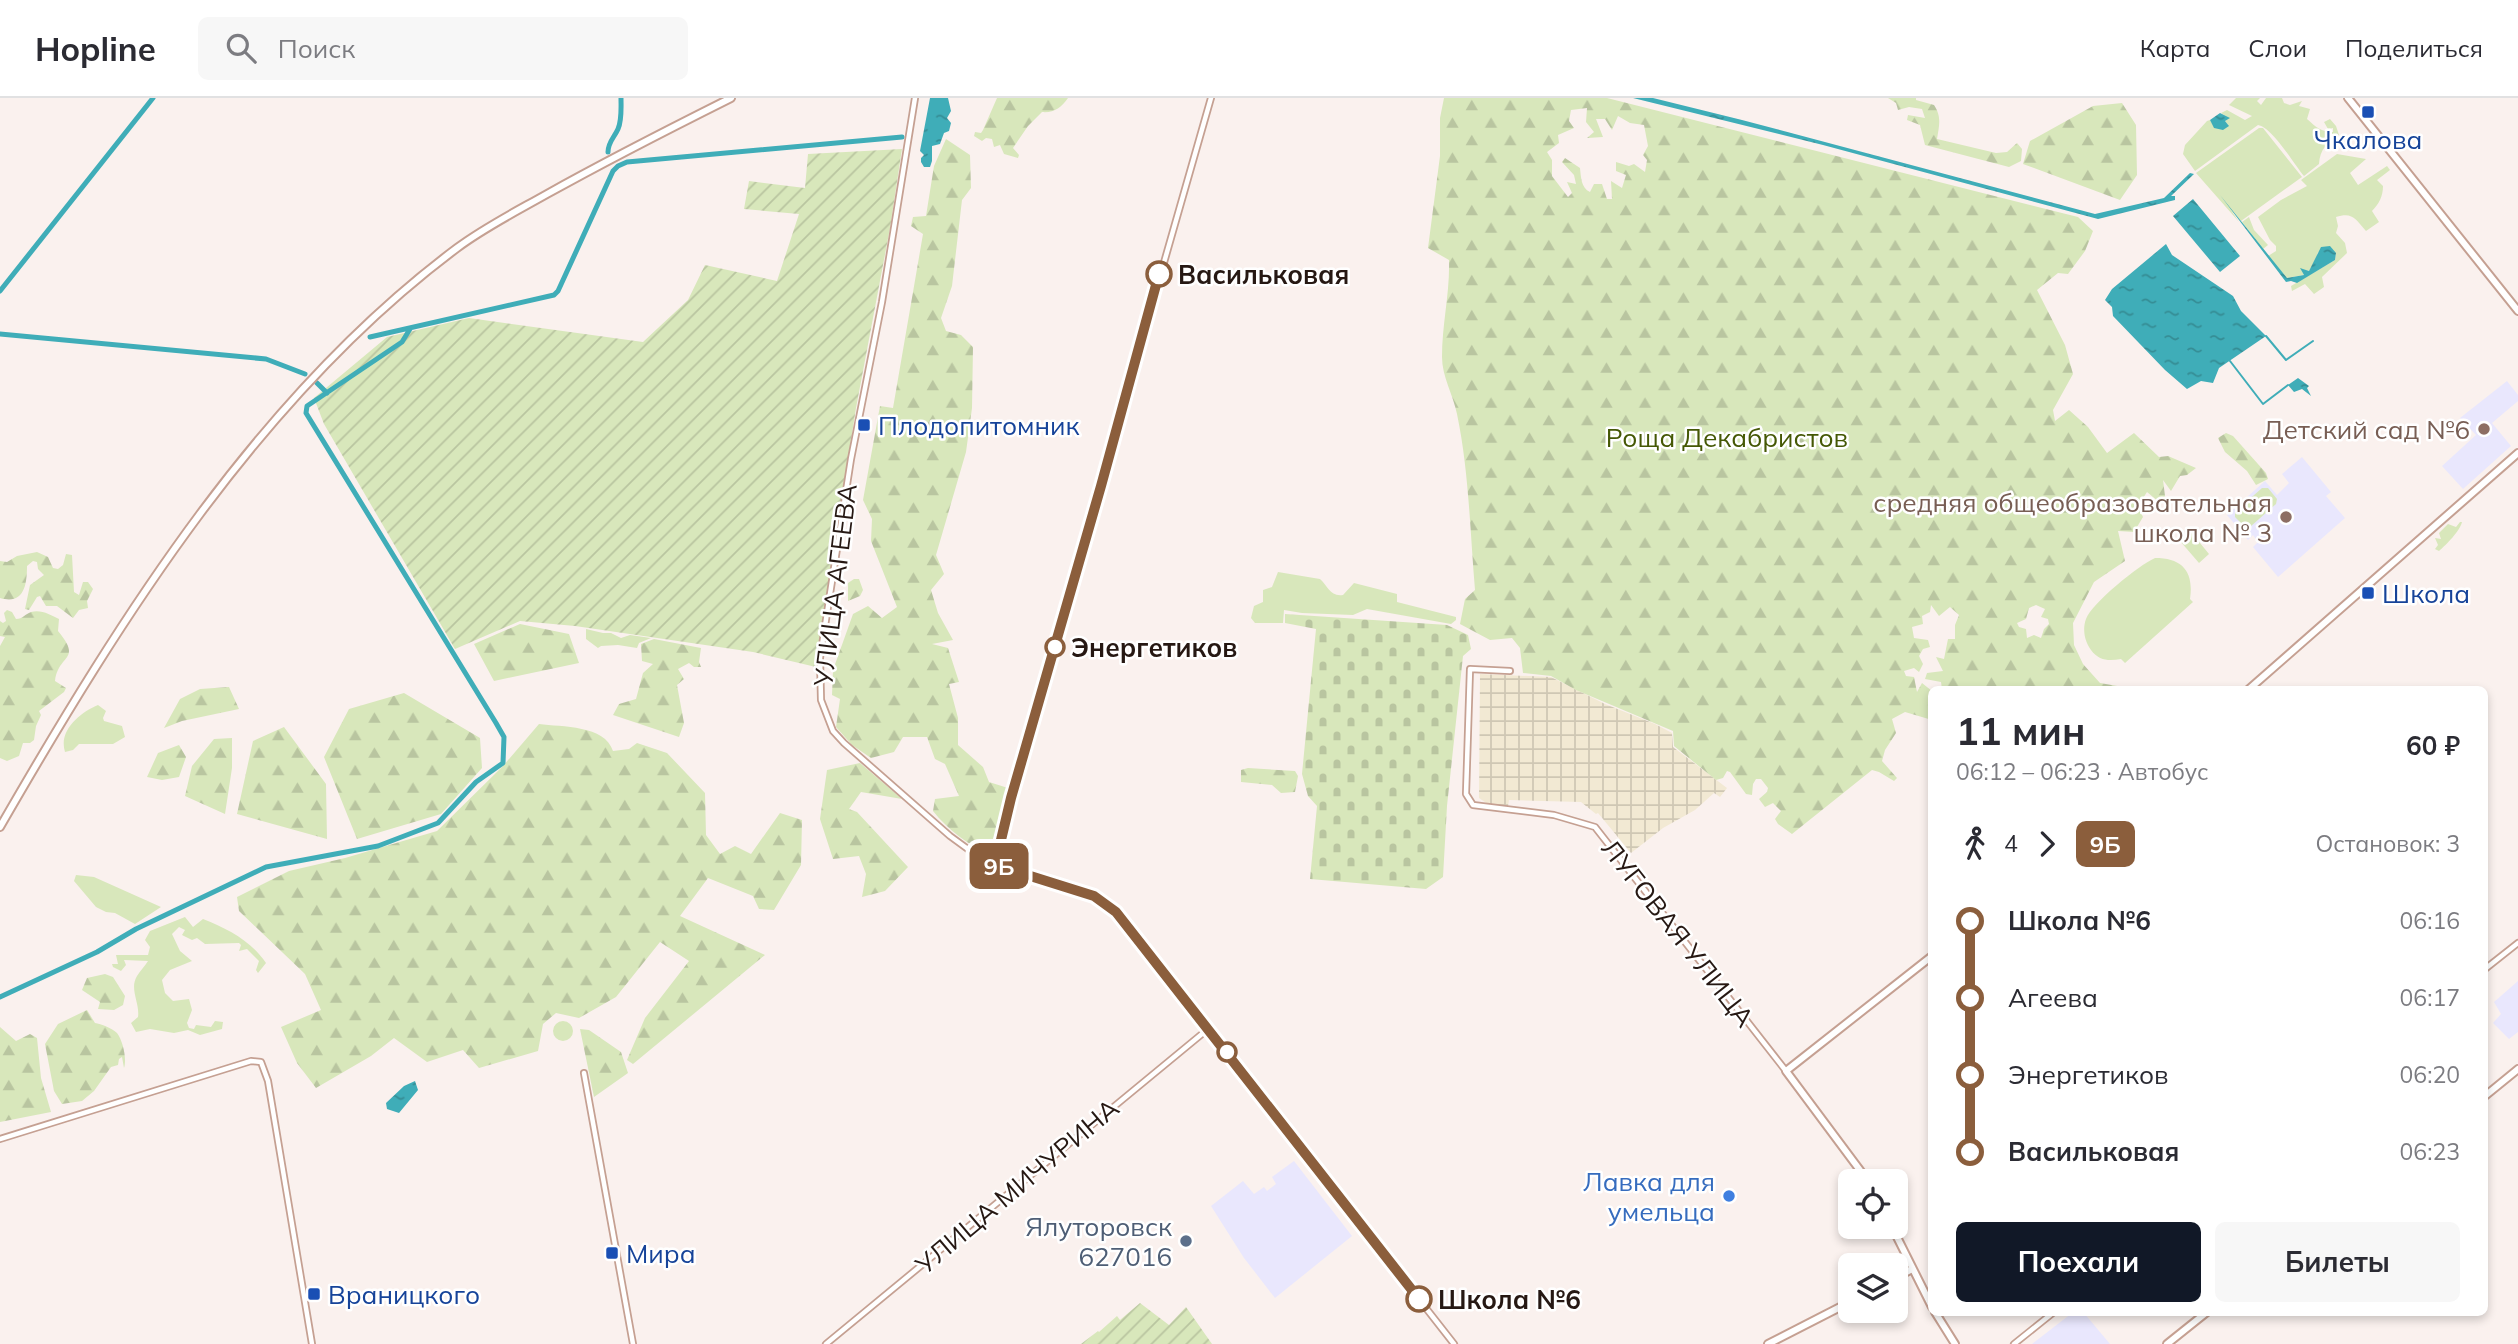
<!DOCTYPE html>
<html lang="ru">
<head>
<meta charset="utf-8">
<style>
	body { margin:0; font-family:Mulish,sans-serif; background:#f7f7f7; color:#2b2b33; height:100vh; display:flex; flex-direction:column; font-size:26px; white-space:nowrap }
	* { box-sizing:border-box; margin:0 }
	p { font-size:23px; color:#7c7c81 }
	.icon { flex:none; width:38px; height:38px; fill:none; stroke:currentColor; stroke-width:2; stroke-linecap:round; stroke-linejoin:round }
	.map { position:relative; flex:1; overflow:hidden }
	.side { position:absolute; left:1928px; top:588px; width:560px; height:630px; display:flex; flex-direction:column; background:#fff; border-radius:10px; box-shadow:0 4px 10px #0003 }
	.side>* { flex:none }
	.badge { padding:0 14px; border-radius:10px; font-size:24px; line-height:46px }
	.controls { position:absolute; left:1838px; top:1071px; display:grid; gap:14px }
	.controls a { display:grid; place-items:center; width:70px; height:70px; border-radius:10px; background:#fff; box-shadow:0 4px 10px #0003; font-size:35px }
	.map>.badge { position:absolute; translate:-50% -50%; box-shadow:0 0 0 4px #fff }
	.legs { display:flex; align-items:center; gap:10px; height:77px; padding:0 28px; font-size:23px }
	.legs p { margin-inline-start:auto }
	.summary { display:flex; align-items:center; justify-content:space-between; height:119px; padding:0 28px }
	h1 { font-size:38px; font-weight:700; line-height:52px }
	.primary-button { display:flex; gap:14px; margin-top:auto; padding:14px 28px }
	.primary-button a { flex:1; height:80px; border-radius:10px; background:#111827; color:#fff; font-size:28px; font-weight:700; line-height:80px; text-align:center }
	.primary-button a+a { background:#f7f7f7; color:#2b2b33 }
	ul { padding:0 28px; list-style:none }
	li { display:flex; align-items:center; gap:24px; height:77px; font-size:26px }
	li i { display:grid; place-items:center; width:10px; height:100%; margin:0 9px; background:currentColor }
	li i::after { content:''; width:18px; height:18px; margin:-9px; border:5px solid; border-radius:50%; background:#fff }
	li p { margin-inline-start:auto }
	li:first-child i { background:linear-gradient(#0000 50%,currentColor 0) }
	li:last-child i { background:linear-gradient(currentColor 50%,#0000 0) }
	header { display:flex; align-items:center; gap:42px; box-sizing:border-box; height:98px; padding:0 35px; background:#fff; border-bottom:2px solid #e1e1e2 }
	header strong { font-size:33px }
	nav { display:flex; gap:38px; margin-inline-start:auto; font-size:24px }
	.search { width:490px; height:63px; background:#f7f7f7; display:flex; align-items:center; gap:18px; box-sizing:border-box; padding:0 24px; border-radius:10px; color:#7c7c81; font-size:26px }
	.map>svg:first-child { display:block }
	.industrial { fill:url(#industrial-grid) }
	.education { fill:#e9e7fd }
	.grass { fill:#d8e7bb }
	.forest { fill:url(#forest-firs); fill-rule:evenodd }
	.cemetery { fill:url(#cemetery-stones) }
	.garden { fill:url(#garden-furrows) }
	.water { fill:url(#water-ripples) }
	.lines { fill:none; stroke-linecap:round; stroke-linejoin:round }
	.stream { stroke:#3fadb8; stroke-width:2 }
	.canal { stroke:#3fadb8; stroke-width:5 }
	.minor-casing { stroke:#c5a092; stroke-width:8 }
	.major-casing { stroke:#c5a092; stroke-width:10 }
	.minor { stroke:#fff; stroke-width:4.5 }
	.major { stroke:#fff; stroke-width:6 }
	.line-1-casing { stroke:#fff; stroke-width:16 }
	.line-1 { stroke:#8b5e3c; stroke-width:10 }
	.transit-dot { fill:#1a4fb4; stroke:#fff; stroke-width:2.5 }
	.stop-1-dot { fill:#fff; stroke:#8b5e3c; stroke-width:3.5 }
	.education-dot { fill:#8d6e63; stroke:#fff; stroke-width:2.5 }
	.shop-dot { fill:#3f7fe0; stroke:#fff; stroke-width:2.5 }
	.service-dot { fill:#5c6f8a; stroke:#fff; stroke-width:2.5 }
	.labels { text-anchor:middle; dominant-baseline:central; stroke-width:5; stroke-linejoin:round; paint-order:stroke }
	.transit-label { font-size:26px; fill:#164399; stroke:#fff; text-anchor:start }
	.stop-label { font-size:26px; font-weight:bold; fill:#261813; stroke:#fff; text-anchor:start }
	.education-label { font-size:26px; fill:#785e54; stroke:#fff; text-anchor:end }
	.park-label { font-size:26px; fill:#455805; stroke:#fff }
	.street-label { font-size:26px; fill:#261813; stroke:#fff }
	.shop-label { font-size:26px; fill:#366cbe; stroke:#fff; text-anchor:end }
	.service-label { font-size:26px; fill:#4e5e75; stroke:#fff; text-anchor:end }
</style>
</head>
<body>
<header>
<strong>Hopline</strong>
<div class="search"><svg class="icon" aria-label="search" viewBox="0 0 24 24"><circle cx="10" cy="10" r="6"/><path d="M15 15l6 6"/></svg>Поиск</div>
<nav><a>Карта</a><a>Слои</a><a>Поделиться</a></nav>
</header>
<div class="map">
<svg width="2518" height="1246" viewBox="0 0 2518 1246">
	<defs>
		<pattern id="industrial-grid" width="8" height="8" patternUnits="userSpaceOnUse" patternTransform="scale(1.75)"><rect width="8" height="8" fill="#f2e9d3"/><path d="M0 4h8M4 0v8" fill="none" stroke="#cfc7b4"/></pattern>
		<pattern id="forest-firs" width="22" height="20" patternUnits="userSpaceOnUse" patternTransform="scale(1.75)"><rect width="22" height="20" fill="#d8e7bb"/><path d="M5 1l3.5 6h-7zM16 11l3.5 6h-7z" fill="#b9c5a0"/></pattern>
		<pattern id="cemetery-stones" width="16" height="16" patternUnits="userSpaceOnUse" patternTransform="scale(1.75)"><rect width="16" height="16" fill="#d8e7bb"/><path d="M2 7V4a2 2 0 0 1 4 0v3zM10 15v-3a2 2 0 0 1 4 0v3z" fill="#b9c5a0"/></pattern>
		<pattern id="garden-furrows" width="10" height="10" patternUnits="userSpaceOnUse" patternTransform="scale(1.75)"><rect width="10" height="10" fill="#d8e7bb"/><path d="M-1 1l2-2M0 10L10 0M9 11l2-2" fill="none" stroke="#b9c5a0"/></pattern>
		<pattern id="water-ripples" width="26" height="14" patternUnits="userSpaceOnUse" patternTransform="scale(1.75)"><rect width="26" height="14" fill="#3fadb8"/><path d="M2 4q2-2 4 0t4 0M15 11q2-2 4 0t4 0" fill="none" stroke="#358c94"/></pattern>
	</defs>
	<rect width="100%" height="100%" fill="#faf1ee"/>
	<path class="industrial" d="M1480,576L1551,579L1605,606L1655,626L1672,635L1673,649L1727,690L1720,699L1714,695L1695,712L1663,730L1631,755L1598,715L1596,716L1581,704L1509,702L1508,708L1488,706L1479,700Z"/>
	<path class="education" d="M2507,283L2518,297V303L2492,325L2511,348L2463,391L2442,368L2476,337L2460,320Z
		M2302,359L2331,394L2326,398L2345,420L2278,479L2253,449L2258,444L2253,437L2248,442L2227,417L2265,383L2277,397L2289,385L2282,376Z
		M2518,883V934L2509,941L2493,925L2501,916L2494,904Z
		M1294,1063L1352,1138L1275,1200L1244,1160L1211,1108L1243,1083L1254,1096L1264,1089L1267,1093L1276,1086L1272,1079Z
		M2072,1215H2084L2110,1246H2032Z"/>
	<path class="grass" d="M2236,0H2260L2257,3L2261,7L2266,0H2282L2284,5L2290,7L2302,3L2299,8L2310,11L2307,21C2316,29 2321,34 2333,34V30L2328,31L2324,24L2330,21L2336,28L2339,37C2327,45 2320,51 2319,66L2304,78C2294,66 2272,29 2258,27L2195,73L2183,56L2185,47L2207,23L2210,22L2215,30L2228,27L2225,23L2229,20L2221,15L2227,12L2245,22L2252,18L2229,7Z
		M2259,30H2263L2302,79L2241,123L2231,112L2239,124L2196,75Z
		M2337,56L2366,61L2350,75L2358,87L2387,68L2390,72L2377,82L2383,88C2383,98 2379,106 2372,113L2379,124L2366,133C2355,121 2353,114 2336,119L2338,128L2336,135L2345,145L2347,155L2322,179L2324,189L2314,196L2305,186L2292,193L2291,188L2335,162L2336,155L2318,154L2317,159L2309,173L2301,171L2304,177L2287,180L2268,158L2276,153V148L2270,142L2258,119L2281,102L2307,88L2301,82Z
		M2249,119L2254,132L2268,147L2263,151L2242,124Z
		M2262,390H2268L2277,401L2276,406L2250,429H2245L2235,419V414Z
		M2191,434L2209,456L2199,465L2180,443Z
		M2155,460C2183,460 2194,474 2190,501L2193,504L2125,565L2121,561C2109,563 2099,563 2091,552C2085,544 2082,532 2086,521C2092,505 2139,467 2155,460Z
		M1278,474L1320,481C1328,488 1330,499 1343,497L1354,485L1397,496V504L1456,519V522L1451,526L1367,511L1353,517L1302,515L1284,512L1283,525H1255L1251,520L1254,508L1263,504V492L1272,489Z
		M586,531L603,535H611L621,540L630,537L651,540L639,545L637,550L618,547L601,548L598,550L586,541Z
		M98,607L106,613L103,620L104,623L122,628L125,639L113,646H79L73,652L65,654C58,632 81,614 98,607Z
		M76,777L94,779L161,809L135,826L115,815L106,814L96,809L74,783Z
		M185,819L193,829L203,821C228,831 250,842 266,865L258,875L256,872L259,863L247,851L239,853L241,847L239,845L205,846L197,840L192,842L182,837L185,832L179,829L172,836L180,853L192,863L170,872L162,882L165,895L173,903L189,901L192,912L187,925L189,930L194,931L196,927L211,929L215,923L223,924L222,931L200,937L188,932L174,935L150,931L136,934L131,925L138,919C140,905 129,891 137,878C140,873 145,868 148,863L124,862L126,867L121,873L113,869L112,866H118L116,857H148L150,849L145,842L150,833Z
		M553 933a10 10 0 1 1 20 0a10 10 0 1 1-20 0Z"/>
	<path class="forest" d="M997,0H1068C1061,10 1054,15 1042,14L1028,28L1013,50L1019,57L1018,60L1004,56L1000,47L994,49L992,41L986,40L982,43L974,38L975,34L981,35L983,32Z
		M1444,0H1607L2078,119L2093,133L2085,153L2068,176L2058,175L2037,192L2065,247L2073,276L2053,312L2055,323L2069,312L2088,329L2107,355L2134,335L2159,359L2168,358L2196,370L2187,377L2180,378L2171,393L2163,382L2165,398L2159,404L2147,394L2138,408L2143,419L2134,434L2118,433L2125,463L2094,484L2073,525L2074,547L2083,566L2100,585L2123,589V591H1942L1941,584L1925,581L1927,575L1943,573L1936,559L1944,561L1948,541H1955V527L1959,517L1950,509L1939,518L1931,507L1930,514L1922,518L1923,526L1912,529L1914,540L1928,542L1930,549L1923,551L1919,558L1923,566L1919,574L1914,570L1904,573L1906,578L1914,579L1917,594L1922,585L1932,593V622L1905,614L1892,621L1896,635L1885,652L1882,663L1897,680L1894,683L1879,674L1872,672L1792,736L1778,726L1775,721L1781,713L1773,705L1765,709L1759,701L1767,694L1768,690L1761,681H1756L1753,686L1752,697L1746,696L1730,674L1727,673L1723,680L1716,682L1674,648L1673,633L1576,592L1551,578L1523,575L1520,550L1512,540L1490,542L1460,526L1465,501L1475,492C1470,433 1469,374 1457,316C1453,296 1442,279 1442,259C1442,226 1450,195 1449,162L1428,150L1440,58V20ZM1587,10L1586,24L1594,34L1587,40L1603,39L1596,21H1605L1612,32L1618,18L1630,25L1644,27L1648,48L1643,57L1647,62L1645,74L1634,66L1629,68L1616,64V73L1626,77L1622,90L1611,83L1612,101H1607L1602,86H1594L1590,94C1581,90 1581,79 1580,70L1565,60L1562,64L1574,77L1576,86L1567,84L1572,95L1568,99L1552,78V62L1547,54L1559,45L1558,37L1574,30L1569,23L1571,12ZM2036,507L2045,511L2041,519L2048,521L2049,526L2044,531L2041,540L2034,537L2027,540L2026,531L2019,529L2017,525L2026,521L2029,510Z
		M1888,0H1916V2L1934,7C1942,19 1939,28 1937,41L1996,55L2007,54L2017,45L2022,51L2021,63L2009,69L1925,47L1920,27L1907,22L1908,17L1925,20L1922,11L1909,9L1898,12L1896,5Z
		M2122,5L2136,27L2137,77L2120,102L2023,66L2030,43L2093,8Z
		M946,41L970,57L971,90L962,102L952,188L941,220L946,233L961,237L973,249L972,310L966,354L936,457L944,476L931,492L938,515L953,542L932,546L948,550L959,584L949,586L958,620V647L983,669L989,684L1008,690L990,758C968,746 948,732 933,713L935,701L959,698L945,666L935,661L927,639H903L894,654L871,660L852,647L836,629L840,601L832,597L833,572L853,516L868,508L882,520L897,509L871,443L872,421L863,402L880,308L893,310L923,136L911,128L913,119L926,118L934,68Z
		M2226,335L2233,338L2266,375L2268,381L2256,387L2247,373L2225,354L2218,340Z
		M2460,424H2462C2460,433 2446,447 2439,453L2435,451L2438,447L2435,440L2441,441L2439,435L2448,426L2456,429Z
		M37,454L48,459L53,470L58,471L63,467L66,456L72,457L74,494L79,497L83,484H88L93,491L87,503L88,510L79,512L73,520L57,508H46L40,498L37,499L29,512L25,511L30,487L44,477L38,471L37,464L33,463L27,468C27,487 24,507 0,500V463L7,464L17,458Z
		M854,481H859L863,492L860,498L848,503V485Z
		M7,512L12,514L16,521C23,521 25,516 31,514C41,511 51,517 59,521L58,533C83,563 58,556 55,583L66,590L64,594L39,613L41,617L36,628L34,642L30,645H23L19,658L7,663L0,660V548L5,539L0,538V523L3,525L6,523L4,515Z
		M520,526L569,536L579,565L494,583L474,546Z
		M654,541L701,550L699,564L701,569H694L689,565L678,571L684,581L677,587L684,625L679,639L613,617L619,606L636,601L643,575L653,566L642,563L641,546Z
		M229,589L239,611L182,623L164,630L180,601L200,591Z
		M404,595L480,640L482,670L441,716L357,741L324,659L349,611Z
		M539,626C562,629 605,627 613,653L629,651L637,645L667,655L705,695L706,737L720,756L735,748L751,756L780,715L802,722L801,767L774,812L759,811L753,798L708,780L680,818L765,857L633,966L627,962L645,920L689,863L660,844L616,899L579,920L556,915L543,926L538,953L479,970L463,952L427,964L394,940L371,958L316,990L297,965L281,929L321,912L305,876L239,813L237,799L289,773L345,760L437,733L503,668Z
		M284,629L326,686L327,741L237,716L253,643Z
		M232,640V670L225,716L185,698L192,668L214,641Z
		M179,647L186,659L179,679L162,682L147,679L158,655Z
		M860,665L902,701L861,694L849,711L857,714L908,769L885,793L862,799L866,776L859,758L833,761L820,721L827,672Z
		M1248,670L1295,673L1298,678L1295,694L1281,695L1272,687L1241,684V672Z
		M105,876L113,879L125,898L123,907L114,912L98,911L100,904L82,892L87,880Z
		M87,912L95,925C101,926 112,930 117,935C123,943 127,961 124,970L122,959L119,961L118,967L111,969L94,993L82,1003L62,1006L54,993L45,946L58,926Z
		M0,929L16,943L30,936L37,940L41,980L51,1014L0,1024Z
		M580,931L589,932L621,954L628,975L594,999Z"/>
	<path class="cemetery" d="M1285,516L1447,527L1468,537L1471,551L1463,558L1447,708L1443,779L1426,791L1310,781L1317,708L1308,698L1302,676L1316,531L1285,525Z"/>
	<path class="garden" d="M902,51L890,130L856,310L816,569L753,554L575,528L520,523L455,551L324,326L314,300L387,239L469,220L643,244L688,202L705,167L777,183L799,116L744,111L749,83L805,90L808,56Z
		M1140,1205L1169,1227L1186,1209L1212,1246H1081L1098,1233L1099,1234L1117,1218L1120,1222Z"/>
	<path class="water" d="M930,0H948L951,13L947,20L951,25L949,33L944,35L940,46L932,48V63L930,69H924L921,64V60L924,57L920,53Z
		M1633,0H1653L1742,22L2095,116L2164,100L2190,75L2194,76L2171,98H2175V102L2098,121L1823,47Z
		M2220,15L2230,20L2225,23L2229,28L2223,32L2214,30L2210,22Z
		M2220,97L2287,180L2304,177L2300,170L2309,173L2321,149L2330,148L2336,155L2335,162L2297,185L2291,183L2286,184Z
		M2193,101L2240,158L2220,174L2173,118Z
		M2166,146L2172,157L2233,198L2241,213L2266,238L2219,270L2213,285L2201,283L2187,291L2165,272L2113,218L2112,209L2105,202L2112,191Z
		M2298,280L2309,288L2307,290L2311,298L2302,291L2294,294L2288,287Z
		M415,983L418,992L399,1015L387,1011L386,1005L404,988Z"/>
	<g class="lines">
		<path class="stream" d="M2266,238L2286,262L2313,243
			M2230,263L2263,306L2288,287"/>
		<path class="canal" d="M608,54C608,44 614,40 618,31C622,22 621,10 621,0
			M0,193L153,0
			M0,236L266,261L305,276
			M370,239L554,197L558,193L613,73L618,68L627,64L902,39
			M317,285L327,295
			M0,899L97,854L136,831L266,769L378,748L438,725L476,684L503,665L504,639L496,625L306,315L307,308L402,244L410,231"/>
		<g class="minor-casing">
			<path id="minor" d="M915,0L882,204L851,361L820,560L821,602L833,633L844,645L950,738L976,757L1011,773L1094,798L1116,814L1454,1246
				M1510,573L1470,571L1466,696L1473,707L1554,717L1595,729L1786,973
				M995,767L1011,700L1211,0
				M2485,871L2518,845
				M584,975L633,1246
				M0,1041L251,963L261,964L268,983L312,1246
				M826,1246L1208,931
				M2014,1246L2054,1214"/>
		</g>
		<g class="major-casing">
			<path id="major" d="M2348,0L2518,213
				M2248,592L2518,355
				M0,729C121,519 260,297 457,150C485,129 517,113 547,96C608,62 669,31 731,0
				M2485,998L2518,971
				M1868,1083L1786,973L1932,858
				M1892,1129L1932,1209
				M1895,1180L1912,1171
				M1935,1214L1955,1246
				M1768,1246L1850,1204
				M2167,1246L2207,1214"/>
		</g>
		<use href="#minor" class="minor"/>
		<use href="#major" class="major"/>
	</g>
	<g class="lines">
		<g class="line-1-casing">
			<path id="line-1" d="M1159,176L1101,388L1011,700L995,767L1094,798L1116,814L1419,1201"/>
		</g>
		<use href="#line-1" class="line-1"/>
	</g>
	<g class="transit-dot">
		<rect x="2361" y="7" width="14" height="14" rx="3.5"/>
		<rect x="857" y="320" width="14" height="14" rx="3.5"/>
		<rect x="2361" y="488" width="14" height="14" rx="3.5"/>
		<rect x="605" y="1148" width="14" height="14" rx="3.5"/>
		<rect x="307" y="1189" width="14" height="14" rx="3.5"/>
	</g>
	<g class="stop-1-dot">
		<circle cx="1159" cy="176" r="12"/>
		<circle cx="1055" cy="549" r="9"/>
		<circle cx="1227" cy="954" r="9"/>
		<circle cx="1419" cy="1201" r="12"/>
	</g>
	<g class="education-dot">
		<circle cx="2484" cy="331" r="7"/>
		<circle cx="2286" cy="419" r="7"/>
	</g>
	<circle class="shop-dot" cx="1729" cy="1098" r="7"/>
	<circle class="service-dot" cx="1186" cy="1143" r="7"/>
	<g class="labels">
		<g class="transit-label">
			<text x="2368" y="41" text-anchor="middle">Чкалова</text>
			<text x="878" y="327">Плодопитомник</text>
			<text x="2382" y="495">Школа</text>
			<text x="626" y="1155">Мира</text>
			<text x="328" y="1196">Враницкого</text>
		</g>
		<g class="stop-label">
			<text x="1178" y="176">Васильковая</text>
			<text x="1071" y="549">Энергетиков</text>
			<text x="1438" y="1201">Школа №6</text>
		</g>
		<g class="education-label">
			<text x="2470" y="331">Детский сад №6</text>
			<text x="2272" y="404">средняя общеобразовательная<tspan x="2272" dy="30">школа № 3</tspan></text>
		</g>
		<g class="park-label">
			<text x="1727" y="339">Роща Декабристов</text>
		</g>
		<g class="street-label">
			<text transform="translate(835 487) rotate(-83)">УЛИЦА АГЕЕВА</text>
			<text transform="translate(1678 835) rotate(52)">ЛУГОВАЯ УЛИЦА</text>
			<text transform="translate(1017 1088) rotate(-40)">УЛИЦА МИЧУРИНА</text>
		</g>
		<g class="shop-label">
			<text x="1715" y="1083">Лавка для<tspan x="1715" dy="30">умельца</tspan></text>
		</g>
		<g class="service-label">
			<text x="1172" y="1128">Ялуторовск<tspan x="1172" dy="30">627016</tspan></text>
		</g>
	</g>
</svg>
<div class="controls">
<a><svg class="icon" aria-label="locate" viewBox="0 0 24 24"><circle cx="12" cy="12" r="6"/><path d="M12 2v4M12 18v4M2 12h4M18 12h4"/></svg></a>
<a><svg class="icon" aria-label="layers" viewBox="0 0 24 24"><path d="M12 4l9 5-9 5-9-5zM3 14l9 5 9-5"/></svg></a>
</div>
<b class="badge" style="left:999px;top:768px;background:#8b5e3c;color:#fff">9Б</b>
<section class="side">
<div class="summary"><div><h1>11 мин</h1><p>06:12 – 06:23 · Автобус</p></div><b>60 ₽</b></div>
<div class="legs"><svg class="icon" aria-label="walk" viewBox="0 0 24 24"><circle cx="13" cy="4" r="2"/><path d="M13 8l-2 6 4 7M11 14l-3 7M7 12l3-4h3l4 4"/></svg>4<svg class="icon" aria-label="forward" viewBox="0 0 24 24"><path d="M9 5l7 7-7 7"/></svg><b class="badge" style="background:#8b5e3c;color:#fff">9Б</b><p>Остановок: 3</p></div>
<ul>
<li><i style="color:#8b5e3c"></i><b>Школа №6</b><p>06:16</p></li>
<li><i style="color:#8b5e3c"></i><span>Агеева</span><p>06:17</p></li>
<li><i style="color:#8b5e3c"></i><span>Энергетиков</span><p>06:20</p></li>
<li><i style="color:#8b5e3c"></i><b>Васильковая</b><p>06:23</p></li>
</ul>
<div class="primary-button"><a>Поехали</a><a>Билеты</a></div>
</section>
</div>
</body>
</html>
